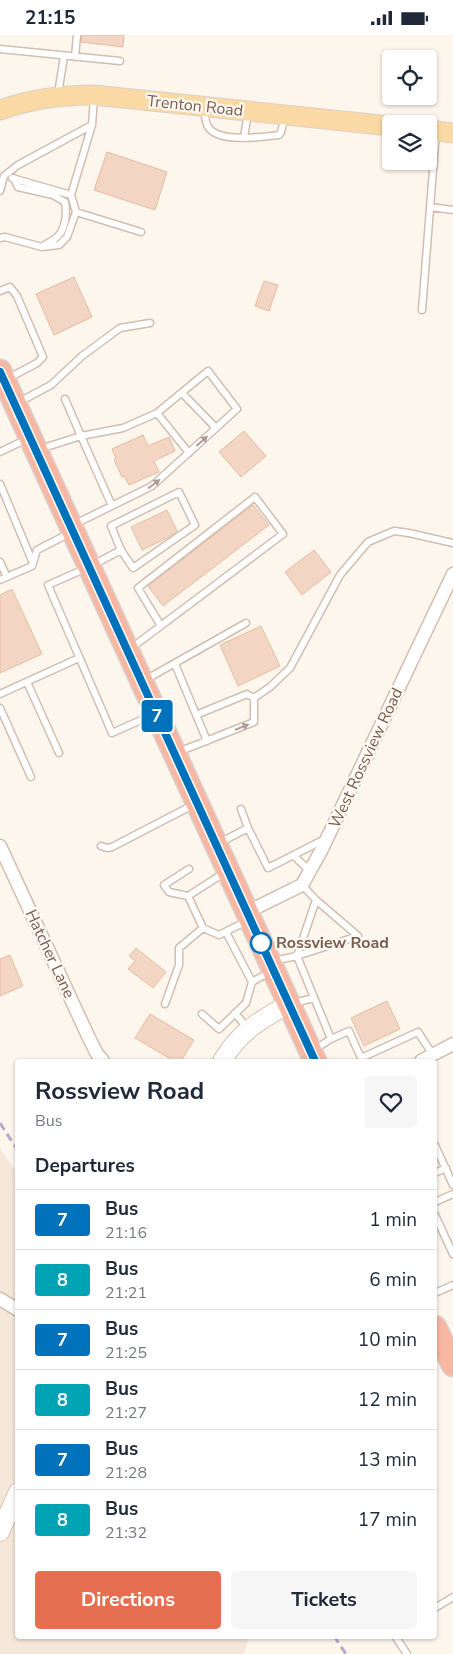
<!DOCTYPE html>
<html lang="en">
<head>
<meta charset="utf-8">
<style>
	body { margin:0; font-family:"Nunito Sans",sans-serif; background:#f6f6f7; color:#1f2937; height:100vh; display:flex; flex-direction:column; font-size:19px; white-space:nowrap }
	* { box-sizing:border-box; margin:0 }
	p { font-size:16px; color:#747a83 }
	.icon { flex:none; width:28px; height:28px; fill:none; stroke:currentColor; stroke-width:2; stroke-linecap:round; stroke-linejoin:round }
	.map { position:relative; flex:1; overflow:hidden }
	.drawer { position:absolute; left:15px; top:1024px; width:422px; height:580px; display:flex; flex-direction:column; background:#fff; border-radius:5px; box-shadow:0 1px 4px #0004 }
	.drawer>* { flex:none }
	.badge { padding:0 10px; border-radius:4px; font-size:18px; line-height:32px }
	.fabs { position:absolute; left:382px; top:15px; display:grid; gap:10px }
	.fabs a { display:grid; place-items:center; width:55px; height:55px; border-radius:5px; background:#fff; box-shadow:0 1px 4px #0004; font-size:25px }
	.map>.badge { position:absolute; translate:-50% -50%; box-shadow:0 0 0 2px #fff }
	h2 { padding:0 20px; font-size:19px; line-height:45px }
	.round { display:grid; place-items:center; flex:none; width:52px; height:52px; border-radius:5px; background:#f6f6f7 }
	.head { display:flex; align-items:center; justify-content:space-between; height:85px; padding:0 20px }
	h1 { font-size:24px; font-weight:700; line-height:38px }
	.cta { display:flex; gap:10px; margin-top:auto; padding:10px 20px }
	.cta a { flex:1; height:58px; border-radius:5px; background:#e76f51; color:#fff; font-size:20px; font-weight:700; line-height:58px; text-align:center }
	.cta a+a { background:#f6f6f7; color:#1f2937 }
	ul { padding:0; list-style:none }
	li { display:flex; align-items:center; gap:15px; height:60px; padding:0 20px; border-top:1px solid #e0e1e3 }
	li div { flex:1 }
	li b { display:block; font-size:19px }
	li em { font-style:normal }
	li .badge { min-width:55px; font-weight:700; text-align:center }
	.status { display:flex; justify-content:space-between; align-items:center; height:35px; padding:0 25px; background:#fff; direction:ltr }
	.status svg { height:14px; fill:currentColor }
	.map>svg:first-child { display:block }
	.residential { fill:#f5e8da }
	.building { fill:#f3d5c3; stroke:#e6bba3 }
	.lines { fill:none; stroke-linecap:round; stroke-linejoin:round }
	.lane-casing { stroke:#d1beb0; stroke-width:9 }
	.street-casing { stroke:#d1beb0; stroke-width:15 }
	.secondary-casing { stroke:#d6c0b0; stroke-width:20 }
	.primary-casing { stroke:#dad1cd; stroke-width:21 }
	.highway-casing { stroke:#dad1cd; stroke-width:25 }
	.lane { stroke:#fff; stroke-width:6 }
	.street { stroke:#fff; stroke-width:12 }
	.secondary { stroke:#fff; stroke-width:18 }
	.primary { stroke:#fbd9a5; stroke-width:19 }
	.highway { stroke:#f7b7a3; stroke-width:22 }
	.rail { stroke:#b9a8c9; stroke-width:3; stroke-dasharray:8 5; stroke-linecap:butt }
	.oneway { fill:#af9d94 }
	.line-casing { stroke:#fff; stroke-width:11 }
	.line { stroke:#0072bc; stroke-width:8 }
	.stop-dot { fill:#fff; stroke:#0072bc; stroke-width:2.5 }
	.labels { text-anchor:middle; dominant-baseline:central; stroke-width:4.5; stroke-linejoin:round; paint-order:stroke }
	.street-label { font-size:16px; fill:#7a5c4d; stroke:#fffaf3 }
	.stop-label { font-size:16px; font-weight:bold; fill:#7a5c4d; stroke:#fffaf3; text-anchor:start }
</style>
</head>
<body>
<div class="status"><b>21:15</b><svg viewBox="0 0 49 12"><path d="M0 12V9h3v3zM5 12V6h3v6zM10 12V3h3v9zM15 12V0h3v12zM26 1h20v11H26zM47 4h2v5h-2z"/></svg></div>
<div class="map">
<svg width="453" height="1619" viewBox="0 0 453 1619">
	<rect width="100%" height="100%" fill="#fdf6ec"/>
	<path class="residential" d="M0,1113L18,1140V1601H250L243,1619H0Z"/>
	<path class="building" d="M82,0H124L123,12L81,7Z
		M107,117L167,137L155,175L94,155Z
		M74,242L92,282L54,300L36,259Z
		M264,246L278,250L269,276L255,271Z
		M244,396L266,421L241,442L219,417Z
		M143,400L148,411L169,402L175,416L154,426L159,437L129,450L124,441L122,442L114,425L116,424L112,414Z
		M253,470L269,490L163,571L148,551Z
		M167,475L177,496L167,503L142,515L131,492Z
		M314,515L331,537L302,560L285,537Z
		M12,554L42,619L0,638V560Z
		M261,591L280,631L238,651L220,610Z
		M136,913L166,937L153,953L128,934L135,926L129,921Z
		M10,920L23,951L0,961V924Z
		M387,966L400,994L364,1011L351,983Z
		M150,979L194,1005L181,1026H174L135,1003Z"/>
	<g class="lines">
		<g class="lane-casing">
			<path id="lane" d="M0,14L120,26
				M75,22L77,0
				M58,59L64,21
				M204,74C205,80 205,89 209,93C220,108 262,102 279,100L281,97L285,81
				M244,103L248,77
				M12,143L71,160
				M14,143L18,152L53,160L65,167C67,178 66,195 56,203C52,206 47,208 42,212
				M0,156L4,141L18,130L92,90
				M431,172L453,175
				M76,177L141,197
				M0,203L5,202L42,212L59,210L67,202L76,177L71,160L92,90L94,63
				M0,256L10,252L17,261L43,322L37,328L7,344
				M422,275L436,97
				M182,358L216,393
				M19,367L51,350L82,321L120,293L150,288
				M157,378L189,418
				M40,414L81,401L65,364
				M0,417L27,404
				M0,449L33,528
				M73,490L152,451L237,374L208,336L157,378L123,393L81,401L112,471
				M121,515L133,533L195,490L179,457L111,491L121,515L89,532L48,550L112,698L152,680
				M0,527L7,542
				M0,545L32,531L37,515L70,498
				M130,614L283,499L255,462L138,553L161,591
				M175,629L207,706
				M145,645L246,588
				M27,647L59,718
				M0,659L79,623
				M254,663L270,652L290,633L340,540L368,507L394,496L409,498L453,508
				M0,673L31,742
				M196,680L247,659L254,663
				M178,717L254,687V663
				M241,774L248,793
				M219,808L248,793L268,833L325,804
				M101,811L107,813L112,812L193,770
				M294,821L310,836
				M224,838L188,861L203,893L219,900L247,886
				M302,850L316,865L358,901L297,921L331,1004L349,996L361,1023L418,997L433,1020
				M188,861L169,857L164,850L189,834
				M226,897L252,947L271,936
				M273,926L297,921L316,865
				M293,968L314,963
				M165,969L179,930V913L203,893
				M235,978L248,994
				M202,979L219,994L246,968L252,947
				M315,1014L331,1004
				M435,1110L453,1150
				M435,1138L446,1133
				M435,1167L453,1159
				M435,1180L453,1219
				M435,1258L453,1250
				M435,1573L453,1562
				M395,1601L407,1619"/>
		</g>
		<g class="street-casing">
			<path id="street" d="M0,811L89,1003L97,1019L103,1026
				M247,877L302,850L321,816L453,539
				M421,1026L453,1009
				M0,1264L18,1275"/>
		</g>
		<g class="secondary-casing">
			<path id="secondary" d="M222,1026C239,997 260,985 289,969
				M0,1497L18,1457"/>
		</g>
		<g class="primary-casing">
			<path id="primary" d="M0,75C31,64 61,60 94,60L391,91
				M429,95L453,98"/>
		</g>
		<g class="highway-casing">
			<path id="highway" d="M0,336L315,1026
				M435,1292L453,1330"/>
		</g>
		<use href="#lane" class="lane"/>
		<use href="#street" class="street"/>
		<use href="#secondary" class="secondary"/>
		<use href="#primary" class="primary"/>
		<use href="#highway" class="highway"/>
		<path class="rail" d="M0,1088L18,1116
			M334,1601L346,1619"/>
	</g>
	<defs><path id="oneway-solid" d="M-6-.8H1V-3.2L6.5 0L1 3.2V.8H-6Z" transform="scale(1.25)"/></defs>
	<g class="oneway">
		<use href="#oneway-solid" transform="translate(202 406) rotate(-42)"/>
		<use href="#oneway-solid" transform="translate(154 449) rotate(-37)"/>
		<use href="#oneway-solid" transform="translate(242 692) rotate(-22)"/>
	</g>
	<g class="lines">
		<g class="line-casing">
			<path id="line" d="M0,337L315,1026"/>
		</g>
		<use href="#line" class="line"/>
	</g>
	<circle class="stop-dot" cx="261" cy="908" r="10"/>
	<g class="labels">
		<g class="street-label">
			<text transform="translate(195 71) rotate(6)">Trenton Road</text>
			<text transform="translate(366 723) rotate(-65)">West Rossview Road</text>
			<text transform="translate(50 919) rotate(65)">Hatcher Lane</text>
		</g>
		<g class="stop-label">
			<text x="276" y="908">Rossview Road</text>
		</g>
	</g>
</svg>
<div class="fabs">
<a><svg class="icon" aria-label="locate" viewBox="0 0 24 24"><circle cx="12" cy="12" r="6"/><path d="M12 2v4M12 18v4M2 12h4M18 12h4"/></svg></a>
<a><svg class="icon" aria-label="layers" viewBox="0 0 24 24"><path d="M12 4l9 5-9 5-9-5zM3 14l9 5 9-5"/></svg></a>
</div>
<b class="badge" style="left:157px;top:681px;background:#0072bc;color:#fff">7</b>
<section class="drawer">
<div class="head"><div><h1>Rossview Road</h1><p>Bus</p></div><a class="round"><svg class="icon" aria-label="heart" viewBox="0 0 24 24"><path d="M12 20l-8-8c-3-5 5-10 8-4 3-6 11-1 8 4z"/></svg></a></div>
<h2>Departures</h2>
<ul>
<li><span class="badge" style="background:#0072bc;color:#fff">7</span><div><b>Bus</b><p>21:16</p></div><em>1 min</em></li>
<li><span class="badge" style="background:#00a3b4;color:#fff">8</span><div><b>Bus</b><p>21:21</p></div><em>6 min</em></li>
<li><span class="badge" style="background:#0072bc;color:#fff">7</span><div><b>Bus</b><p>21:25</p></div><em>10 min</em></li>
<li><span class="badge" style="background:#00a3b4;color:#fff">8</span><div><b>Bus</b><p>21:27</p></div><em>12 min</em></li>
<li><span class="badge" style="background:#0072bc;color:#fff">7</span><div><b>Bus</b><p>21:28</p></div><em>13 min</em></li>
<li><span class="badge" style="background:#00a3b4;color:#fff">8</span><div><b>Bus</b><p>21:32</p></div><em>17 min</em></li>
</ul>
<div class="cta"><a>Directions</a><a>Tickets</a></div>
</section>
</div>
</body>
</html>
